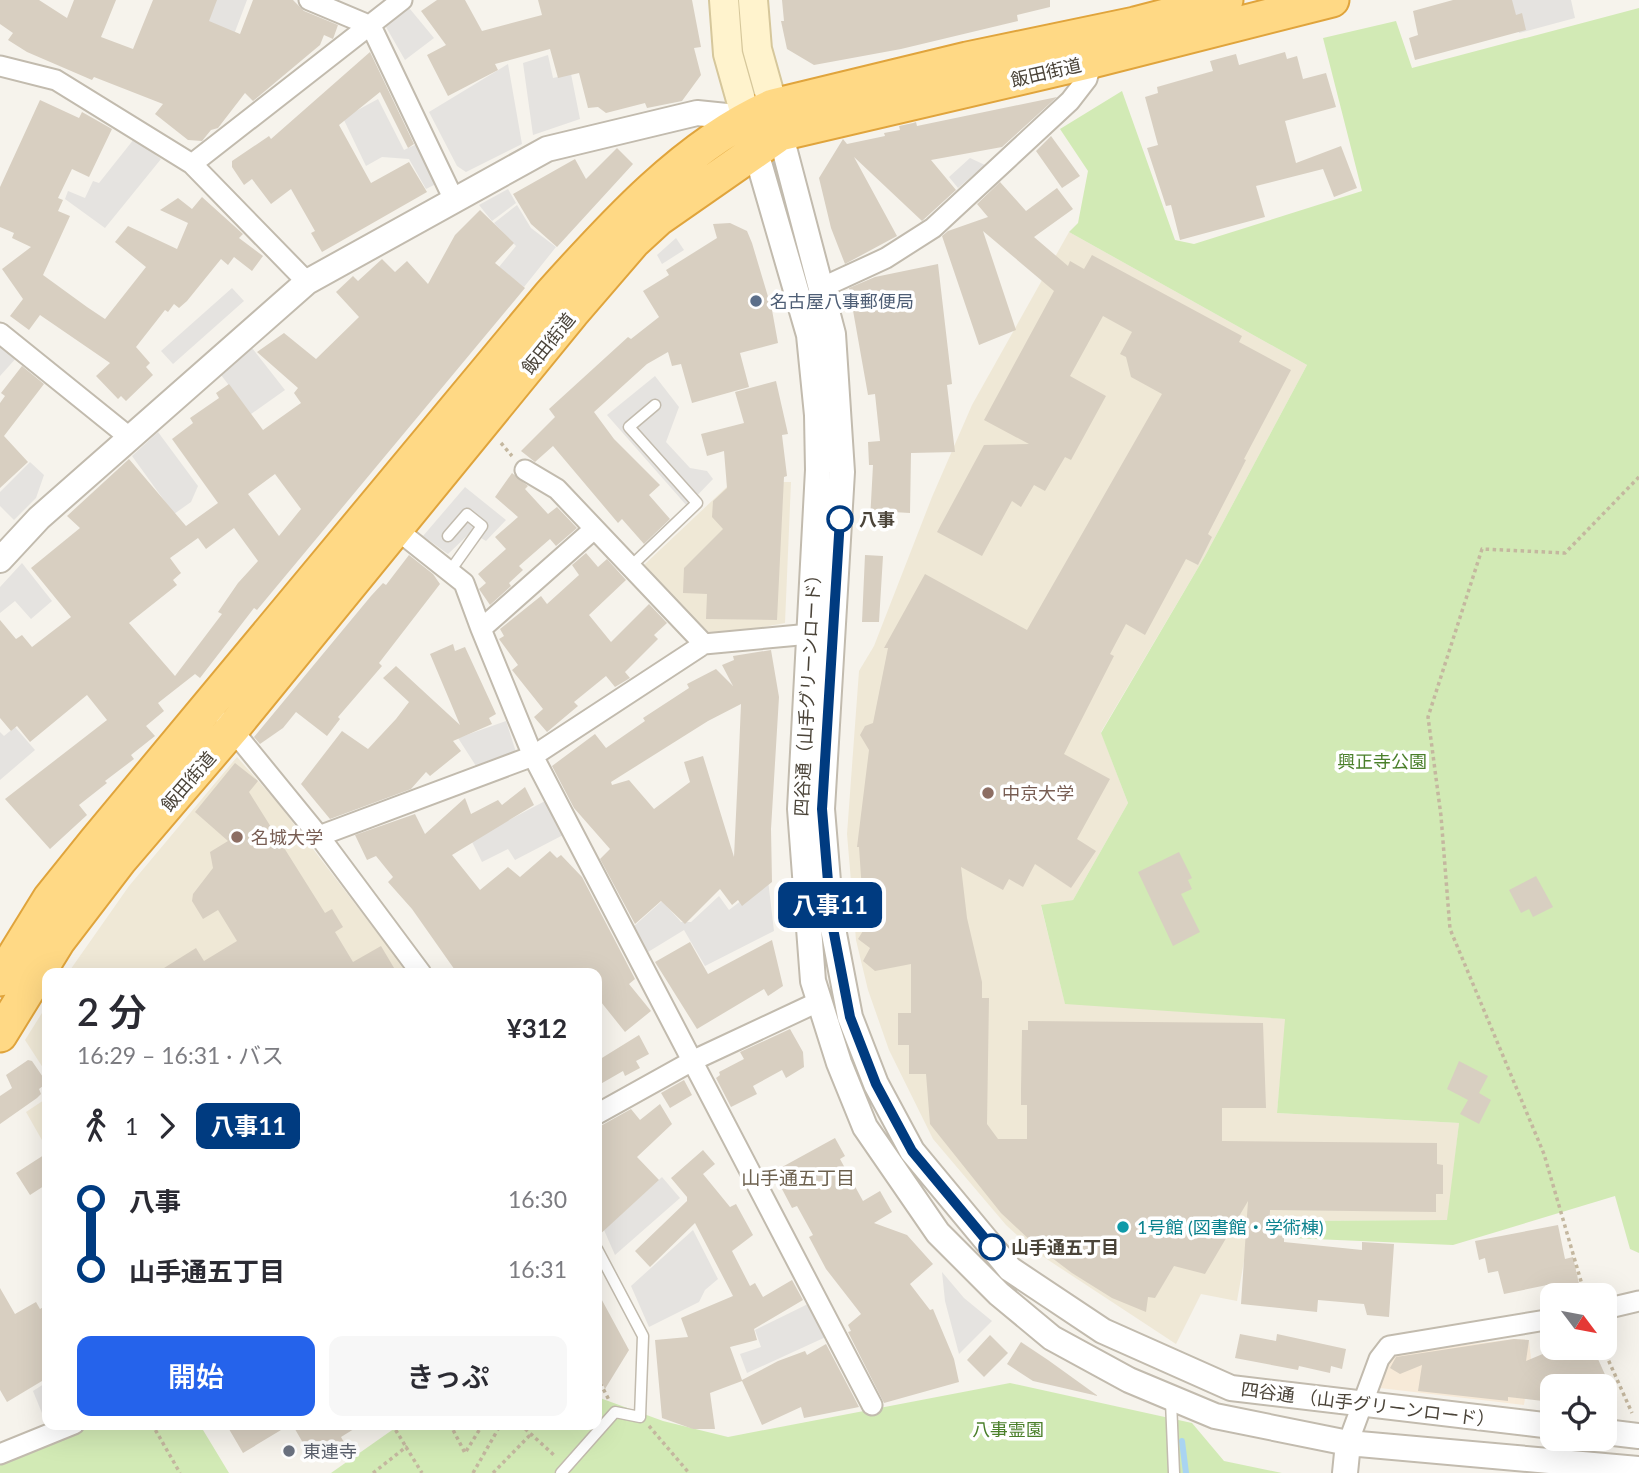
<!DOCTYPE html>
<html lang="ja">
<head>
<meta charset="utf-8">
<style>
	body { margin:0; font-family:Lato,"Noto Sans JP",sans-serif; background:#f7f7f7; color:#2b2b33; height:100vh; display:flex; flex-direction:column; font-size:26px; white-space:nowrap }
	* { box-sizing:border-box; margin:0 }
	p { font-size:23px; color:#7c7c81 }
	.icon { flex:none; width:38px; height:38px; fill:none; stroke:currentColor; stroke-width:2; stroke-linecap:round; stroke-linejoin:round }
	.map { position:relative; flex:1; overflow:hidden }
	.side { position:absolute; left:42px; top:968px; width:560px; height:462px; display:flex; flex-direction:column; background:#fff; border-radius:14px; box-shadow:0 7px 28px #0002 }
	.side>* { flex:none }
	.badge { padding:0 14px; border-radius:10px; font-size:24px; line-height:46px }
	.needle { width:46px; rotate:122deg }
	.buttons { position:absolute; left:1540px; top:1283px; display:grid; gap:14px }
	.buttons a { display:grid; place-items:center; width:77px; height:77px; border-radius:14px; background:#fff; box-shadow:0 7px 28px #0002; font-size:35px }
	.map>.badge { position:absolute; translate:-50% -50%; box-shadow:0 0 0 4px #fff }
	.legs { display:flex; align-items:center; gap:10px; height:77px; padding:0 35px; font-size:23px }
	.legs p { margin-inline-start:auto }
	.overview { display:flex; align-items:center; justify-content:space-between; height:119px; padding:0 35px }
	h1 { font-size:38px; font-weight:600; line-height:52px }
	.cta { display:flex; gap:14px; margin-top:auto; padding:14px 35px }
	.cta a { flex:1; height:80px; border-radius:14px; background:#2563eb; color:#fff; font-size:28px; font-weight:600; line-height:80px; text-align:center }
	.cta a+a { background:#f7f7f7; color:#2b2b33 }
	ul { padding:0 35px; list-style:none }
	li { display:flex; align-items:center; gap:24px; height:70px; font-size:26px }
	li i { display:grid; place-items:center; width:10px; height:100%; margin:0 9px; background:currentColor }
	li i::after { content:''; width:18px; height:18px; margin:-9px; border:5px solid; border-radius:50%; background:#fff }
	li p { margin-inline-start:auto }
	li:first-child i { background:linear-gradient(#0000 50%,currentColor 0) }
	li:last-child i { background:linear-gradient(currentColor 50%,#0000 0) }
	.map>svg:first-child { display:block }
	.commercial { fill:#f7ead8 }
	.education { fill:#efe8d6 }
	.green { fill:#d2eab5 }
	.parking { fill:#e5e3e0 }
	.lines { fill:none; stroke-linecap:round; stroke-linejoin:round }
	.stream { stroke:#a9d4f2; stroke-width:6 }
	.building { fill:#d8cfc1; fill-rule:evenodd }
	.service-casing { stroke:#c2bbae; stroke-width:13 }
	.minor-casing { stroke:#c2bbae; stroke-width:23 }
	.tertiary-casing { stroke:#c2bbae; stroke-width:28 }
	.secondary-casing { stroke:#d6c79b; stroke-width:32 }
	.trunk-casing { stroke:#e0a43c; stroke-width:37 }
	.path { stroke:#c4b79f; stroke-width:3.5; stroke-dasharray:3.5 3.5; stroke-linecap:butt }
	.service { stroke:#fff; stroke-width:10 }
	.minor { stroke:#fff; stroke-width:19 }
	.tertiary { stroke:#fff; stroke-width:24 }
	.secondary { stroke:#fff3cd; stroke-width:28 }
	.trunk { stroke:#ffd985; stroke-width:33 }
	.line-1-casing { stroke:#fff; stroke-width:16 }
	.line-1 { stroke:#003b80; stroke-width:10 }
	.service-dot { fill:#5c6f8a; stroke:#fff; stroke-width:2.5 }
	.stop-1-dot { fill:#fff; stroke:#003b80; stroke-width:3.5 }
	.education-dot { fill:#8d6e63; stroke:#fff; stroke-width:2.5 }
	.culture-dot { fill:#0f9aa8; stroke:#fff; stroke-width:2.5 }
	.worship-dot { fill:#6b7280; stroke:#fff; stroke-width:2.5 }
	.labels { text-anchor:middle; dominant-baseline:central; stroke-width:7; stroke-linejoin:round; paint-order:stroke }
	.street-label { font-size:18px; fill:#4b4439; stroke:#fff }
	.service-label { font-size:18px; fill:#4e5e75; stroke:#fff; text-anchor:start }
	.stop-label { font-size:18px; font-weight:bold; fill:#4b4439; stroke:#fff; text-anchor:start }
	.park-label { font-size:18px; fill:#4a7f2a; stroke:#fff }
	.education-label { font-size:18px; fill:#785e54; stroke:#fff; text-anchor:start }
	.culture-label { font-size:18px; fill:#0d838f; stroke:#fff; text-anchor:start }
	.worship-label { font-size:18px; fill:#5b616d; stroke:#fff; text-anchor:start }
	.neighbourhood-label { font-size:19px; fill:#6e6250; stroke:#fff }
</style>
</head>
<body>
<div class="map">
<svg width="1639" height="1473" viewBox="0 0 1639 1473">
	<rect width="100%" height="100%" fill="#f6f3ec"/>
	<path class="commercial" d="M1514,1339L1529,1340L1531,1359L1524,1405L1380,1388L1384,1355Z"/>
	<path class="education" d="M1069,232L1307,365L1205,556L1101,732L1128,803L1073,900L1041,906L1065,1003L1286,1019L1277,1113L1459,1123L1448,1220L1251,1221L1237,1301L1201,1294L1176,1344L1033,1250L1006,1225L933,1139L889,1050L868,990L856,940L847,834L859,671L874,646L932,497L972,405Z
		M732,482H791L785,623L714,636L708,635L645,571L644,565Z
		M237,757L277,802L408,973H68L129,886Z
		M47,1005V1074L25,1040Z
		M47,1098V1149L26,1112Z"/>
	<path class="green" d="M1639,8V1253L1630,1249L1615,1196L1453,1245L1291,1238L1292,1221L1447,1220L1459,1123L1277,1113L1285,1019L1065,1004L1041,905L1073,900L1128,803L1101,733L1205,556L1307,365L1069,232L1078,223L1088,171L1060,129L1122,91L1175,240L1194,244L1362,191L1323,38L1396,21L1412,68Z
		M1010,1383L1192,1423L1224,1461L1282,1473H331L395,1428L393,1425L597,1424V1390L600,1398L663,1421L728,1437Z
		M80,1425H200L229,1473H0V1461Z"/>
	<path class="parking" d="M216,0H247L230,45L203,34Z
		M1511,0H1571L1575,18L1519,33Z
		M405,3L434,38L405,60L386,27L387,20Z
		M548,55L553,78L571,74L580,119L533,135L523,63Z
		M508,64L522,144L466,172L457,166L429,112Z
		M378,99L404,150L421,142L440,182L426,189L409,159L382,157L366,166L343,118Z
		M134,139L161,159L105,228L65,199L68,191L85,198L93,181L99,183Z
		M970,158L985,165L958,188L949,177Z
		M508,189L516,203L492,221L479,205Z
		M517,205L531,228L556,247L524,287L499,267L516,246L494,223Z
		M676,238L684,250L662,264L657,255Z
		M232,288L244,301L173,364L161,351Z
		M0,342L18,356L0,376Z
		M252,348L285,390L251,414L221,375Z
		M655,376L679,407L666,442L690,468L707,471L713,479L687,506L607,415Z
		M158,432L198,486L191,502L174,514L132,456Z
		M30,462L44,475L36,498L14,520L0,506V492Z
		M465,487L506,520L486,541L471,532L448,554L423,536Z
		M22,563L52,601L31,619L15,601L0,613V587Z
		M506,721L516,752L476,766L458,738Z
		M15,727L35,750L0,780V732L4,736Z
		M547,800L565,834L515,860L508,849L482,862L471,840Z
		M768,880L774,931L705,966L684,930L648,952L633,927L662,901L681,922H691L719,896L729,910Z
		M662,1177L680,1198L615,1255L604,1230Z
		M693,1230L718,1279L705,1290L699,1302L649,1327L631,1286Z
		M942,1272L964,1298L992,1321L959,1354L945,1301Z
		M810,1303L828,1336L747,1373L740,1354L761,1347L755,1330Z
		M47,1382V1423H46L33,1391Z"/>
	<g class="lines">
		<path class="stream" d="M1182,1441L1186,1473"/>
	</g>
	<path class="building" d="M0,0H39L67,18L74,0H116L101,37L133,49L153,0H217L209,21L240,34L253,0H293L304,11L338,25L333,39L324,35L320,45L253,101L245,93L218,128L211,130L202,141L188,140L155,114L163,104L94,77L92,80L27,52L8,40L13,33L0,24Z
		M437,0H465L482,31L542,15L538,0H692L701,47L694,48L701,75L682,101L647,108L645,103L606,113L598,107L588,108L579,73L558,78L550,49L495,64L498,70L448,96L427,55L446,45L421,11Z
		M782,0H1050V7L1017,15L1018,21L901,49L814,65L787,49L781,21H784Z
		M1453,0H1512L1516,15L1522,13L1526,30L1415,60L1409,38L1418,35L1413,11Z
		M370,52L414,144L408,148L380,92L339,125L371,183L409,162L427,192L322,252L311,233L315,231L291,189L271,204L252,179L244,185L232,167V161L269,136L271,139Z
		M1285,52L1287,59L1297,56L1303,79L1326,73L1336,107L1285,121L1296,163L1341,146L1357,188L1334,197L1323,169L1256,186L1265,217L1180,240L1171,205L1166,206L1147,148L1158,145L1145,97L1158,93L1157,87L1213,71L1210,61L1236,54L1239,65Z
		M1057,97L1002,147L931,160L956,190L922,221L854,157L897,236L845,264L831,228L819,178L843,139L847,144L885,136L884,133L900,130L899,126L913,123L916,122L917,126Z
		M40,100L79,118L82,112L112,129L89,177L72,169L58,198L63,200L58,211L70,216L43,275L87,307L105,319L146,267L115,242L128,226L177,249L188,223L160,210L178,198L192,209L202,197L243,234L239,238L263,256L252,271L234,257L228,265L221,259L187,301L179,308L174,304L168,312L165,310L136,347L150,363L146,367L153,375L126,401L121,396L118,399L96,376L110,363L40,315L29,330L10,316L23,299L2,269L31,247L12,238L14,233L0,227V187Z
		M1051,136L1080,176L1062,188L1036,151Z
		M617,148L633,164L557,247L531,224L513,194L575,159L586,179Z
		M1000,182L1026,211L1057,188L1073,209L1034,237L1068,266L1070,261L1084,269L1092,255L1242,336L1239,342L1291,370L1244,459L1246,460L1208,534L1212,537L1198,565L1186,559L1145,635L1126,624L1110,654L1114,656L1064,754L1110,779L1077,839L1096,851L1071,888L1035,864L1023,887L1009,879L1003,890L961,867L967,918L982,982V998H989L987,1124L998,1139H1027V1105H1021V1089L1022,1030H1028V1021L1263,1023L1266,1108H1222V1141L1437,1143V1164L1443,1165V1194H1436V1212L1270,1210L1269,1234L1284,1236V1242L1362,1250V1242L1394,1244L1389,1317L1367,1315L1364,1304L1318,1300L1317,1312L1241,1304L1248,1201L1205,1274L1174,1266L1155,1298L1148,1297L1146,1312L1112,1298L1072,1273L1035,1245L1001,1213L930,1124L926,1074H909V1045H898V1013H911V964L875,971L863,961L870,948L858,939L866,926L855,916L863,906L859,847H857L869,750L860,735L865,726L873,723L888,648H884L925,574L1027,630L1162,394L1131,377L1126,357L1120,354L1132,332L1103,316L1070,376L1106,396L1071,460L1065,457L1045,491L1034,485L1021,507L1012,501L982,556L937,532L984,445L1029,444L984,420L1054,291L983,231L1016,330L979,345L942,236L948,231L988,217L977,204Z
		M480,210L514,243L495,263L525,288L257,610L254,608L200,678L195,674L158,703L164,711L146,726L155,736L131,755L134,759L105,781L107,783L79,805L87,815L50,849L5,799L107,720L87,695L30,742L17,726L11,731L0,718V620L16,639L22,635L32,647L71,617L31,568L80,528L67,516L129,459L186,526L218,503L172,439L193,423L190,418L219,398L216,393L229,384L263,430L301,403L294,393L298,388L257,352L284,333L316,359L359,317L336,292L353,276L358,281L382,259L395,272L407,261L428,284L455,235ZM275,474L301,509L279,536L248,494ZM234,528L258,561L238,583L218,612L222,614L175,676L129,623L177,585L173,580L181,573L170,558L198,538L206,549Z
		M730,223L747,231L752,243L772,310L778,343L740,353L749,387L692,403L681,364L672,366L668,352L647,364L594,412L614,439L660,485L649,495L670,519L644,544L622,519L618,523L553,446L535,462L521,451L555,417L549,409L628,337L631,339L659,317L643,291L669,275L666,270L717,238L713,224Z
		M938,264L952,384L947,385L955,452L911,453L910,513L893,512V522L870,521L873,465H869L868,442L880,441L875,394L868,395L849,288L875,277Z
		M22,366L44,384L4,436L28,462L0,488V403L5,396L1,393Z
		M776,381L788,434L782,435L787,476L784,477L777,620L706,619L707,594L683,593L684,568L723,529L712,517L713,501L727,488L724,451L707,456L701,434L744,423L735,392Z
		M512,473L528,486L525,489L548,514L557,507L577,528L556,546L550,539L519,566L523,570L509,583L511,586L490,605L479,589L486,583L478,574L506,549L495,537L518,517L495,497Z
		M586,553L598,567L607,559L626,580L589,615L611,642L649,604L667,623L654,635L658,639L625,672L630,678L615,687L606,676L574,702L578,706L547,732L534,717L543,709L512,670L518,665L499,639L504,636L500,629L541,596L547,604L579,575L572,565Z
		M409,555L433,574L440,584L379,663L382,666L338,717L340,719L327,736L296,712L283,728L260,744L254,737L371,596L383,583L386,585Z
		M865,555L883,556L879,622H862Z
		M453,644L455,651L465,647L496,714L489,718L492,724L453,741L461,751L430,776L426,772L411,789L330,819L301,784L342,731L368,749L396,719L409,702L383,678L396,666L460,725L430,654Z
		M771,650L779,697L771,829L772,882L742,906L738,900L732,905L720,889L685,924L661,901L635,924L600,859L610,849L574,808L552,766L595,734L606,748L645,721L643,718L689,688L687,684L716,669L733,686L722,665L734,660L733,656ZM741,704L739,751L734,857L703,756L684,762L690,782L654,809L629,780L612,785L611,782L708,721Z
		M235,763L258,781L249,792L325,913L332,909L343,927L335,932L353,962L381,946L397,973H156L196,948L204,961L237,941L218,910L203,919L192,901L193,894L213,868L210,852L228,841L195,812Z
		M525,787L534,805L452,855L480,890L508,867L520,877L550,851L557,858L561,855L582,877L635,979L629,984L651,1011L625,1032L597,997V973H457L412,909L388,882L393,877L376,856L367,860L355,835L415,814L425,834L465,798L471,814L498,800L502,805Z
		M1179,852L1192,878L1188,880L1192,889L1181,894L1200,932L1173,946L1138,872Z
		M1536,876L1553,907L1533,917L1529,909L1521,913L1509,890Z
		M772,940L783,986L768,996L764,989L697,1029L655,962L690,942L708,974Z
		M790,1029L803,1052L804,1067L786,1078L782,1070L753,1086L757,1094L731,1107L716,1078L720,1075L719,1072L744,1059L740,1052Z
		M639,1035L649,1054L636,1061L640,1068L625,1076L623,1071L597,1086V1061Z
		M28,1060L32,1061L47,1083L39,1089L41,1094L37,1098L0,1124V1096L12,1088L6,1075Z
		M1459,1061L1488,1076L1479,1093L1491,1100L1479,1124L1460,1114L1468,1100L1447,1089Z
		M684,1080L692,1095L670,1108L661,1093Z
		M660,1104L672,1124L637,1157L659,1180L597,1237V1128L631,1109L640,1120Z
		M835,1138L845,1156L840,1159L863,1201L880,1191L892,1212L874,1223L907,1235L933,1264L910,1284L930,1310L933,1309L954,1359L959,1382L884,1403L848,1332L851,1331L848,1325L861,1314L826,1269L809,1237L813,1235L797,1206L792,1208L773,1172Z
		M703,1150L715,1164L703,1174L730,1207L736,1204L753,1235L732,1251L750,1286L755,1283L763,1297L792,1280L803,1300L754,1329L757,1340L730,1347L742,1380L778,1361L805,1351L807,1355L826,1344L859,1407L804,1418L801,1407L762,1425L742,1381L710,1393L715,1429H693L662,1418L655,1340L688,1337L681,1318L733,1296L695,1223L650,1267L635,1251L687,1201V1197L671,1178Z
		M47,1153V1184L30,1195L16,1173Z
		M1558,1225L1565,1259L1573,1257L1580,1288L1573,1290L1574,1295H1549L1547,1285L1504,1294L1498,1271L1488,1273L1485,1258L1479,1260L1475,1241Z
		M0,1288L15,1314L36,1302L40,1309L47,1305V1378L7,1402L0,1390Z
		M597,1291L629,1350L605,1389L597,1372Z
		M1240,1334L1276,1341L1277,1334L1346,1349L1342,1369L1331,1366L1330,1373L1299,1366L1298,1370L1235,1358Z
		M990,1335L1008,1353L984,1377L967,1360Z
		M1514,1339L1529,1340L1526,1361L1557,1348H1593L1607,1379L1591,1386H1552L1551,1402L1508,1397V1401L1418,1391L1422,1365L1400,1374L1390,1368L1396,1357Z
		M1021,1342L1048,1360L1098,1396L1033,1381L1007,1364Z
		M226,1424H291L243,1453Z
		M292,1424H362L341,1437L346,1446L328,1457L323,1447L310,1455Z"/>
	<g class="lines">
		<g class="service-casing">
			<path id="service" d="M448,536L467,514L482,526L450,571
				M630,567L697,503L629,427L655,405
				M1171,1401L1174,1473
				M561,1473L615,1412L640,1417L643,1336L597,1249"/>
		</g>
		<g class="minor-casing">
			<path id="minor" d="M309,0L371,26L455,202
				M0,66L56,80L192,164L307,282
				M192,164L402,0
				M821,288L886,258L933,228L1070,101L1087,79L1092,61
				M0,333L129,437
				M525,470L557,489L704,644
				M396,529L464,583L481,629
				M593,530L481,629L533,756L872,1405
				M226,722L319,836L421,973
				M319,836L533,756L704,644L810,634
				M597,1114L694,1060L820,1001
				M1605,1309L1639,1301
				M1348,1443L1379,1359L1389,1346L1552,1319
				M0,1454L74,1424"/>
		</g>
		<g class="tertiary-casing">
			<path id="tertiary" d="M777,121L833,334L842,472L822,809L831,918L850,1017L876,1084L912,1151L1010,1269L1103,1331L1231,1388L1552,1426
				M0,560L39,518L307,282L547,149L697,113L746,118L809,335L817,415L818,470L800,809L813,981L839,1063L865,1127L938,1233L999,1294L1052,1338L1129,1380L1215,1416L1348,1443L1639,1469
				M1605,1432L1639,1436
				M1345,1473L1348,1443"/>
		</g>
		<g class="secondary-casing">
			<path id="secondary" d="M724,0L728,54L746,118
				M753,0L757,49L773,106"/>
		</g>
		<g class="trunk-casing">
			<path id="trunk" d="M0,979L50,898L95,842L550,295C611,227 687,143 773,106L967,59L1135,24L1226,0
				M0,1035L58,941L120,860L233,728L572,313L634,241L658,219L780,134L1092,61L1332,0"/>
		</g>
		<path class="path" d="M501,443L512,456
			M1585,1295L1544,1154L1450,929L1441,816L1428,717L1482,549L1565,553L1639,477
			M1603,1348L1632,1413
			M597,1377L609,1400
			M152,1424L180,1473
			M392,1424L406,1447
			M450,1424L465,1453L483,1424
			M520,1424L555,1456
			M649,1426L689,1473
			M373,1473L406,1447L422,1473
			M473,1473L501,1424
			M493,1473L531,1434"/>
		<use href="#service" class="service"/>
		<use href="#minor" class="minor"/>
		<use href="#tertiary" class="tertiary"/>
		<use href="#secondary" class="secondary"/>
		<use href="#trunk" class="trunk"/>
	</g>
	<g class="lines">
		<g class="line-1-casing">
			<path id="line-1" d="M840,519L822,809L831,918L850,1017L876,1084L912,1151L992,1247"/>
		</g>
		<use href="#line-1" class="line-1"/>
	</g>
	<circle class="service-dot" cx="756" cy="301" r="7"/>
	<g class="stop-1-dot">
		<circle cx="840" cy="519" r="12"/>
		<circle cx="992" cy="1247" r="12"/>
	</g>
	<g class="education-dot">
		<circle cx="988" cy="793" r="7"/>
		<circle cx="237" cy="837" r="7"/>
	</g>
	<circle class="culture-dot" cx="1123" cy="1227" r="7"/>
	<circle class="worship-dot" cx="289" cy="1451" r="7"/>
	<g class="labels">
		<g class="street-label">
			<text transform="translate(1046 72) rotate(-13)">飯田街道</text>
			<text transform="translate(548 343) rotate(-51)">飯田街道</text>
			<text transform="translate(807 691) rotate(-87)">四谷通（山手グリーンロード）</text>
			<text transform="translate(188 781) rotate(-49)">飯田街道</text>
			<text transform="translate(1368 1404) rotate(7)">四谷通 （山手グリーンロード）</text>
		</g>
		<g class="service-label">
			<text x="770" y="301">名古屋八事郵便局</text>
		</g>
		<g class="stop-label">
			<text x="859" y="519">八事</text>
			<text x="1011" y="1247">山手通五丁目</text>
		</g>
		<g class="park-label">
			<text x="1382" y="761">興正寺公園</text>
			<text x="1008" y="1429">八事霊園</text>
		</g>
		<g class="education-label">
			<text x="1002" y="793">中京大学</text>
			<text x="251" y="837">名城大学</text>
		</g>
		<g class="culture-label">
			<text x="1137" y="1227">1号館 (図書館・学術棟)</text>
		</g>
		<g class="worship-label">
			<text x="303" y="1451">東連寺</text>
		</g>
		<g class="neighbourhood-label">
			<text x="798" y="1177">山手通五丁目</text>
		</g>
	</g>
</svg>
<div class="buttons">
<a><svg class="needle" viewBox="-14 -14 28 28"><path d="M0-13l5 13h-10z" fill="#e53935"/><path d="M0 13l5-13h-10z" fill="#7c7c81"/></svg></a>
<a><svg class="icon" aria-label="locate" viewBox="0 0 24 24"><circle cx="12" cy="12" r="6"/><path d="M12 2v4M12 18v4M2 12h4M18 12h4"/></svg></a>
</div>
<b class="badge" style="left:830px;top:905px;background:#003b80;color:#fff">八事11</b>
<section class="side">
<div class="overview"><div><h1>2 分</h1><p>16:29 – 16:31 · バス</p></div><b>¥312</b></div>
<div class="legs"><svg class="icon" aria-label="walk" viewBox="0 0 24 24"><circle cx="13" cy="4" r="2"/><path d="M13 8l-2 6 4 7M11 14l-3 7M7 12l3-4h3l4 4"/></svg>1<svg class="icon" aria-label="forward" viewBox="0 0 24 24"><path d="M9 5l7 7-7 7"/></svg><b class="badge" style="background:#003b80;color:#fff">八事11</b></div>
<ul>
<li><i style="color:#003b80"></i><b>八事</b><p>16:30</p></li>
<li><i style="color:#003b80"></i><b>山手通五丁目</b><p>16:31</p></li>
</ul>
<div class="cta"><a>開始</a><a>きっぷ</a></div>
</section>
</div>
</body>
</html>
